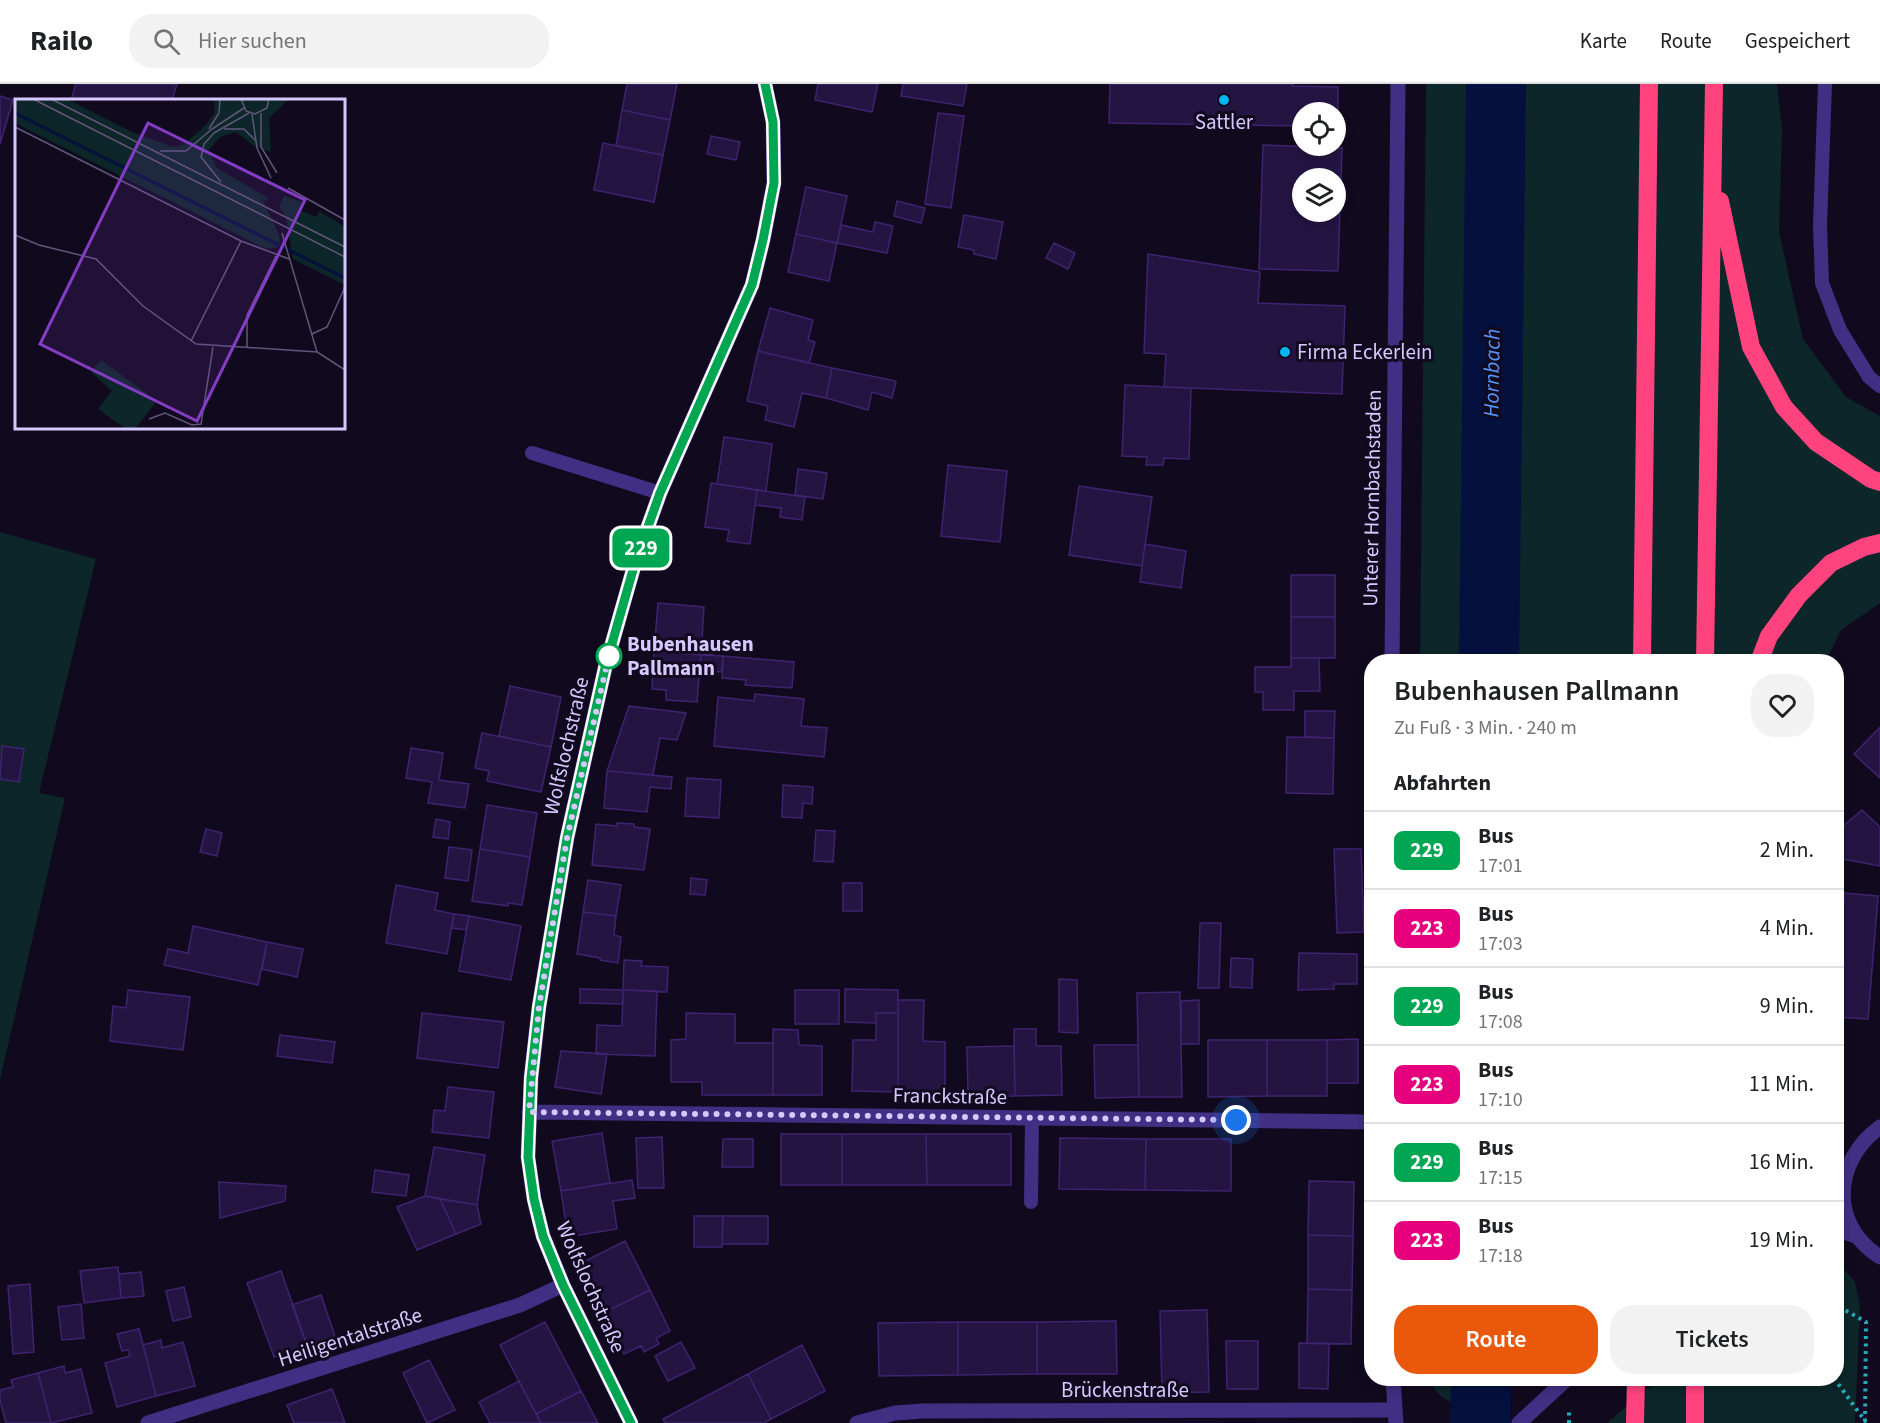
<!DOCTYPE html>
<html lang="de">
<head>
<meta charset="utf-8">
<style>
	body { margin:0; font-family:"Source Sans 3",sans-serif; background:#f2f2f2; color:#202124; height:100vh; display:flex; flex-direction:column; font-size:22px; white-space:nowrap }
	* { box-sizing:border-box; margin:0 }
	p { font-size:20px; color:#757577 }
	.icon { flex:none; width:33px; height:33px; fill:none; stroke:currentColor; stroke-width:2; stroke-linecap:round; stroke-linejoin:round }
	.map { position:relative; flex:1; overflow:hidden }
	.details { position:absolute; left:1364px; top:570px; width:480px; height:732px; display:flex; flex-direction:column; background:#fff; border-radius:24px; box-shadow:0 3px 9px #0003 }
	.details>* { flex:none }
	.badge { padding:0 12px; border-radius:9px; font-size:21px; line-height:39px }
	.tools { position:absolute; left:1292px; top:18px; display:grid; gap:12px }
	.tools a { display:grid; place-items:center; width:54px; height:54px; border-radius:50%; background:#fff; box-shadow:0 3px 9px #0003; font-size:30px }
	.you { position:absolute; width:30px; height:30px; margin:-15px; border:4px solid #fff; border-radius:50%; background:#1a73e8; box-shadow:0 0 0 9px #1a73e833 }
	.map>.badge { position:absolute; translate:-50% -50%; box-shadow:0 0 0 3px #fff }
	h2 { padding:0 30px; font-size:22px; line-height:54px }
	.round { display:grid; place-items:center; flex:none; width:63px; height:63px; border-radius:24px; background:#f2f2f2 }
	.summary { display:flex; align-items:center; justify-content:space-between; height:102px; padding:0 30px }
	h1 { font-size:28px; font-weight:600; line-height:45px }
	.cta { display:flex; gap:12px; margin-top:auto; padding:12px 30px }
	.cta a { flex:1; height:69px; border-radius:24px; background:#ea580c; color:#fff; font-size:24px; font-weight:600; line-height:69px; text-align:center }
	.cta a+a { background:#f2f2f2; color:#202124 }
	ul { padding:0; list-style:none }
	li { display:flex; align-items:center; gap:18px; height:78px; padding:0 30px; border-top:2px solid #e0e0e0 }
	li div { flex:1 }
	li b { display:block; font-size:22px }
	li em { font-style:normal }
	li .badge { min-width:66px; font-weight:700; text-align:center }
	header { display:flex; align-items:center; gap:36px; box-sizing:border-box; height:84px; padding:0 30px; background:#fff; border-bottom:2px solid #e0e0e0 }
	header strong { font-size:28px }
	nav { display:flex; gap:33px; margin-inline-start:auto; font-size:21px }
	.search { width:420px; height:54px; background:#f2f2f2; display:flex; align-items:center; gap:15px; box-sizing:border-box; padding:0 21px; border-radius:24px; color:#757577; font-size:22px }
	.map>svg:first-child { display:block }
	.green { fill:#0c2629 }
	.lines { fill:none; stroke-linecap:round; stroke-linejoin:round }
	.river { stroke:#04103e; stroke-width:60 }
	.building { fill:#241442; stroke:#3f2370; stroke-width:1.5; fill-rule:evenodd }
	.path { stroke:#20acbb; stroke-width:4; stroke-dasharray:3 4.5; stroke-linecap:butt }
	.service { stroke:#402f83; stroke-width:14 }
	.minor { stroke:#402f83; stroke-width:15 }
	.tertiary { stroke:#402f83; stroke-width:15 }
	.motorway { stroke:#ff437f; stroke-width:18 }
	.line-casing { stroke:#fff; stroke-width:14 }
	.line { stroke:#00a651; stroke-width:9 }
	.walk { stroke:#d7c8ff; stroke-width:6; stroke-dasharray:0 10.8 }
	.poi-dot { fill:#00b4f3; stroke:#110a1f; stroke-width:2 }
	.stop-dot { fill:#fff; stroke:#00a651; stroke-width:3 }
	.labels { text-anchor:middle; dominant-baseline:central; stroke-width:6; stroke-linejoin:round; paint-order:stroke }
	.poi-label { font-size:21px; fill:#d7c8ff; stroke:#110a1f }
	.street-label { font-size:21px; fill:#d7c8ff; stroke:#110a1f }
	.stop-label { font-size:21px; font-weight:bold; fill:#d7c8ff; stroke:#110a1f; text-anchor:start }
	.water-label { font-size:22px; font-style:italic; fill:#5696ff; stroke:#110a1f }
	.inset-river { fill:none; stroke:#04103e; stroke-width:3 }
	.inset-road { fill:none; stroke:#605679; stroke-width:1.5 }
	.view { fill:#843cc5; fill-opacity:0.15; stroke:#843cc5; stroke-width:3 }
	.inset-edge { fill:none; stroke:#d7c8ff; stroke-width:3 }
</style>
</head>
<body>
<header>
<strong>Railo</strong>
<div class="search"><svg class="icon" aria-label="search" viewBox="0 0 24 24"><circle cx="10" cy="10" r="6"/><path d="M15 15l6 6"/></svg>Hier suchen</div>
<nav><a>Karte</a><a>Route</a><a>Gespeichert</a></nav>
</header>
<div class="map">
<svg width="1880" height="1339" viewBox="0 0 1880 1339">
	<rect width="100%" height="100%" fill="#110a1f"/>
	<path class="green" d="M1426,0H1777L1782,45L1779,148L1803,255L1846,313L1880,332V519L1841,546L1826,577L1420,578Z
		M0,448L96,475L39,709L65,714L0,996Z
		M1836,1176L1855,1198L1860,1221L1855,1339H1607L1659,1295L1836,1294Z
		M1430,1295V1294L1522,1295C1501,1310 1478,1329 1451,1318C1440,1313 1433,1306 1430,1295Z"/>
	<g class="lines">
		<path class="river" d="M1489,578L1496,0
			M1480,1339L1481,1294"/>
	</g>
	<path class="building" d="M76,0H177L172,16H71Z
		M627,0H677L670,36L622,26Z
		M818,0H878L872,28L815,16Z
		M903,0H967L963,22L901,12Z
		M1110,0H1293V2L1338,3V43L1335,42V28H1302V42L1109,39Z
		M0,12L13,16L0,60Z
		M622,26L670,36L663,71L616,62Z
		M938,29L964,32L951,124L925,120Z
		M711,52L740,58L736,76L707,70Z
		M603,59L663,71L654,118L594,106Z
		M1263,61L1342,64L1338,187L1259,185ZM1302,94H1335V128H1302Z
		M806,103L847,112L837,159L796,150Z
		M897,117L925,124L921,139L894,132Z
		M964,131L1003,138L996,175L974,170V166L958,163Z
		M875,138L893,142L887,169L837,159L841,141L873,148Z
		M796,150L837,159L829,197L788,188Z
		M1054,159L1075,169L1068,185L1046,174Z
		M1148,170L1260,188L1258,219L1345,222L1342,310L1164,303L1166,270L1144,269Z
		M770,224L813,236L808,256L815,258L809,279L758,267Z
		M758,267L832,284L826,314L802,309L794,343L765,336L768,322L747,317Z
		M832,284L896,297L892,314L872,308L868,326L826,314Z
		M1125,301L1191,304L1189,375L1164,374L1163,381H1146L1147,373L1122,372Z
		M724,353L772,360L766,407L717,400Z
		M948,381L1007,387L1000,458L941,452Z
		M798,385L827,389L823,415L795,411Z
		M711,399L757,406L750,460L727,457L729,446L705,443Z
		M1079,402L1152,413L1142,482L1069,471Z
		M757,406L805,413L802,436L780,433L781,424L755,421Z
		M1145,460L1186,467L1181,504L1140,498Z
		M1291,491H1335V533H1291Z
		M658,519L704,523L702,555L714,556L713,571L654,567Z
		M1291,533H1335V574H1291Z
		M654,567L701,571L697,618L666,616V606L652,605Z
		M701,571L723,572L722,588L699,586Z
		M723,572L794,578L792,604L745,601L746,596L722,594Z
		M1291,574H1319L1320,607H1294V626H1263V608H1255V583H1291Z
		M510,602L561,613L551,663L499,652Z
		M755,610L804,615L801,642L827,644L824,673L714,662L718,613L754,617Z
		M629,622L686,629L677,656L660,654L653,691L607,687Z
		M1305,627H1335L1334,654L1305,653Z
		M1880,643V694L1854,670Z
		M482,649L551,663L541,708L487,697L489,687L475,684Z
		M1287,653L1334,654L1333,710L1286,709Z
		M2,662L24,665L19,698L0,695Z
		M411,664L443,669L439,696L469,700L465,724L428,719L432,698L406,694Z
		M607,687L672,693L671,705L650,703L647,728L604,724Z
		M687,694L721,696L719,734L685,732Z
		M783,701L813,703L812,720L803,719L802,734L782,733Z
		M487,721L537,729L530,773L480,765Z
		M1862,726L1880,743V782L1842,775L1843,742Z
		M436,735L450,738L448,755L433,753Z
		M617,739L634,740V743L650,745L644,786L592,781L596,740L617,742Z
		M206,745L222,749L217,772L200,768Z
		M816,746L835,747L833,778L814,777Z
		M449,763L472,766L468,797L445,794Z
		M480,765L530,773L522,821L508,819V822L472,817Z
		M1334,765H1361L1364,848L1337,849Z
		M691,794L707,796L705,811L690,810Z
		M588,796L621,801L616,832L583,828Z
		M843,799H862V827H843Z
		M396,801L438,809L435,826L454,830L447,870L386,859Z
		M1844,809L1878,812L1868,935L1836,933Z
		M583,828L616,832L614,851L621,853L618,879L600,876V874L577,870Z
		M454,830L469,832L466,846L452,844Z
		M469,832L521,842L511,896L459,887Z
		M1200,839H1221L1219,904H1198Z
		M193,842L267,858L258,901L164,881L168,865L188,869Z
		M267,858L303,865L297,893L262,885Z
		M1299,869L1357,870V900H1334V905L1298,906Z
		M1231,874L1253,875L1252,904L1230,903Z
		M624,876L642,877L641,882L668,883L667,908L623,906Z
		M1059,895L1077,896L1078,949L1059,948Z
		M580,905L623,906V920L580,919Z
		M845,905L898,906V929H876V939L845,938Z
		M128,906L190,913L183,966L110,957L113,922L126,924Z
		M623,906L657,907L655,972L596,970L597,941L622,942Z
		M795,906H839V940H795Z
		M1180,908L1182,1013H1139L1137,909Z
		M898,916H924L923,957L945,958V1008H898Z
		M1199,916V960H1181V917Z
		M422,929L504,938L498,984L417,974Z
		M686,929L735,930V959H773V1011H702V998H671V956L686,955Z
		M876,929H898V1008L852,1007L853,956H876Z
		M773,945L798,946L799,961L822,962V1011H773Z
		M1014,945H1036V962H1061L1062,1011L1015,1012Z
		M280,951L335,958L332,979L277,972Z
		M1358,955V999H1327V956Z
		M1208,956H1267V1012L1208,1013Z
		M1267,956H1327V1012H1267Z
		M1094,961H1138L1139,1013L1095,1014Z
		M1014,962L1015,1012L968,1013L967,963Z
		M561,967L607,970L601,1010L555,1003Z
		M448,1003L494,1008L489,1054L432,1048L434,1026L445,1027Z
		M602,1049L610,1099L561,1107L552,1057Z
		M781,1050H842V1101H781Z
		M842,1050H926L927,1101H842Z
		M926,1050H1011V1101H927Z
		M662,1053L664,1104H638L636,1054Z
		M1060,1054L1146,1055L1145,1106L1059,1105Z
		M723,1055H753V1083H722Z
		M1146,1055H1231V1107L1145,1106Z
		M434,1063L485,1071L477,1121L425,1112Z
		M375,1086L409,1091L406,1112L372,1108Z
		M632,1096L635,1114L613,1117L617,1145L568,1153L561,1107Z
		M1309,1097L1354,1098L1353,1152L1308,1151Z
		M219,1098L286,1102L285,1117L220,1134Z
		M425,1112L440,1115L456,1150L417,1166L397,1123Z
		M440,1115L477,1121L481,1140L456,1150Z
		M694,1132H723L722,1163H694Z
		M723,1132H768V1160H722Z
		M1308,1151L1353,1152L1352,1206L1308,1205Z
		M625,1157L650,1206L603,1229L579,1180Z
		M118,1183L121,1214L84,1219L80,1187Z
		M281,1187L307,1261L274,1273L247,1199Z
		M141,1188L144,1212L121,1214L119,1190Z
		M30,1200L34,1268L13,1270L8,1202Z
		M184,1203L191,1233L173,1237L166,1207Z
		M1308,1205L1352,1206L1351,1260L1307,1259Z
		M650,1206L670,1247L656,1254L659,1260L644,1268L641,1262L624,1270L603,1229Z
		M321,1211L335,1252L307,1261L292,1221Z
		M81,1220L84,1254L62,1256L58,1223Z
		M1207,1226L1209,1308L1162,1309L1160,1227Z
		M1116,1237L1117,1290H1037V1238Z
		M545,1238L581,1307L536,1330L500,1261Z
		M958,1238V1291L879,1292L878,1239Z
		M958,1238H1037V1290L958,1291Z
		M139,1245L156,1312L117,1323L105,1279L130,1272L128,1266L122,1267L117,1250Z
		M161,1256L162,1264L183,1258L195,1302L156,1312L143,1261Z
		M1226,1257H1258V1305H1227Z
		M681,1258L695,1284L668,1297L655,1272Z
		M1299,1259L1329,1260L1328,1305L1299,1304Z
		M802,1261L825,1307L771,1335L748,1290Z
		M429,1276L455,1326L427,1339L403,1289Z
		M64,1282L65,1289L81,1285L92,1329L51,1339L38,1289Z
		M38,1289L51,1339H6L0,1316V1306L13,1303L11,1296Z
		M748,1290L771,1335L764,1339H665L663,1335Z
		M519,1297L541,1339H490L479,1318Z
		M332,1305L345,1339H294L287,1321Z
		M581,1307L598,1339H541L536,1330Z"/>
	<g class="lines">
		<path class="path" d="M1834,1294L1865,1337L1866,1238L1836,1221
			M1569,1339V1328"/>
		<path class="service" d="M1825,0L1820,141L1822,199L1840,246L1869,293L1880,302
			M532,369L660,409
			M1031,1118L1032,1034"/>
		<path class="minor" d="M529,1028L1371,1038
			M148,1339L520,1221L563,1201
			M631,1339L563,1201L543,1152L534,1115L528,1073L531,994L539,923L567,754L605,584L635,479L660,409L752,201L763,156L774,99L773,38L765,0
			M857,1339L895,1329L922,1327L1394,1326"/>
		<path class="tertiary" d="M1392,578L1398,0
			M1880,1043C1833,1077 1829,1141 1880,1173
			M1836,1145L1858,1153
			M1393,1294L1396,1339
			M1519,1339L1568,1294"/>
		<path class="motorway" d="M1720,117L1751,263L1784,323L1816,358L1871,395L1880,398
			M1642,578L1649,0
			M1705,578L1714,0
			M1759,578L1769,552L1799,511L1831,479L1864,463L1880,459
			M1635,1339L1636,1294
			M1695,1339V1294"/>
	</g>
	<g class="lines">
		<g class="line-casing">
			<path id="line" d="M631,1339L563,1201L543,1152L534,1115L528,1073L531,994L539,923L567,754L605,584L635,479L660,409L752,201L763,156L774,99L773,38L765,0"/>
		</g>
		<use href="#line" class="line"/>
		<path class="walk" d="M609,572L611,563L567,754L539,923L529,1028L1236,1036"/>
	</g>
	<g class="poi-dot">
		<circle cx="1224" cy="16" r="6"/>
		<circle cx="1285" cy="268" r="6"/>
	</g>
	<circle class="stop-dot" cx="609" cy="572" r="12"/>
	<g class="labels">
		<g class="poi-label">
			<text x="1224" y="38">Sattler</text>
			<text x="1297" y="268" text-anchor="start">Firma Eckerlein</text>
		</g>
		<g class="street-label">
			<text transform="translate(1372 414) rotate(-89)">Unterer Hornbachstaden</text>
			<text transform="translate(566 662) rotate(-77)">Wolfslochstraße</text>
			<text transform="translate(950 1012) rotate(1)">Franckstraße</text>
			<text transform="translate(591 1203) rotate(66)">Wolfslochstraße</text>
			<text transform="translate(350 1253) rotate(-18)">Heiligentalstraße</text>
			<text x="1125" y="1306">Brückenstraße</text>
		</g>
		<g class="stop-label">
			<text x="627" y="560">Bubenhausen<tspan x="627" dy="24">Pallmann</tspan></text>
		</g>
		<g class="water-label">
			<text transform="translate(1492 289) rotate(-89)">Hornbach</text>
		</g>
	</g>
	<g transform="translate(15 15)">
		<rect width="330" height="330" fill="#110a1f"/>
		<path d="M0,0H52L117,33L158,48L168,46L191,26L200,13L199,0H274L254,19L256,53L239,47L221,33L205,38L193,52L202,69L253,99L252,102L247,100L264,136L265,148L251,150L0,24ZM269,97L290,104L285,111L301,118L304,112L330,128V186L278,160L271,118L264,108ZM86,261L142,302L120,330H111L83,310L97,292L76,273Z" fill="#0c2629"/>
		<path class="inset-river" d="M0,14L330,179"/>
		<path class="inset-road" d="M18,0L330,158M36,0L330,148M226,0L231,12L240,15L252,9L254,0M246,14V48L262,74M237,15L242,49L256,79M0,28L226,142L274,160M194,30L204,14L205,0M197,30L229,9M209,30H229L240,41M199,34L234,14M199,34L189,45L186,58L206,83M145,52H171L197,30M273,89L330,121M267,134L302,253L330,271M0,136L24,146L81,160L128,207L181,245L302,253M297,235L312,228L330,188M176,242L226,142M232,248V216L261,157M134,320L150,314L177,326L186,325L198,248"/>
		<path class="view" d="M133,24L290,101L182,322L25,245Z"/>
		<rect width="330" height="330" class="inset-edge"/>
	</g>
</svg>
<div class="tools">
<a><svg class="icon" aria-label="locate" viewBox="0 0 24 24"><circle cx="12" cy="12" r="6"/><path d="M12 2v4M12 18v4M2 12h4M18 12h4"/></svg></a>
<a><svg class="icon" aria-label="layers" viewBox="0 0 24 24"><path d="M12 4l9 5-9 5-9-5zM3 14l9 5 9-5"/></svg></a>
</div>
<div class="you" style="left:1236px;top:1036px"></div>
<b class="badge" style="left:641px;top:464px;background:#00a651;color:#fff">229</b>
<section class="details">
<div class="summary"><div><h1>Bubenhausen Pallmann</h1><p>Zu Fuß · 3 Min. · 240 m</p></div><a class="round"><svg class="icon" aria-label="heart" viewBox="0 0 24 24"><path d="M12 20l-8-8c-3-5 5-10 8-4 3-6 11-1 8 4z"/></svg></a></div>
<h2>Abfahrten</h2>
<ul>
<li><span class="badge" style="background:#00a651;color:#fff">229</span><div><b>Bus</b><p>17:01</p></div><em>2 Min.</em></li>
<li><span class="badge" style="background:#e6007e;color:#fff">223</span><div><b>Bus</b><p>17:03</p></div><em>4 Min.</em></li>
<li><span class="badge" style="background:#00a651;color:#fff">229</span><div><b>Bus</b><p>17:08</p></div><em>9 Min.</em></li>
<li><span class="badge" style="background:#e6007e;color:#fff">223</span><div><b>Bus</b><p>17:10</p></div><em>11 Min.</em></li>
<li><span class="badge" style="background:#00a651;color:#fff">229</span><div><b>Bus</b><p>17:15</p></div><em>16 Min.</em></li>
<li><span class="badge" style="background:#e6007e;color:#fff">223</span><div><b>Bus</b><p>17:18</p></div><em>19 Min.</em></li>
</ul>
<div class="cta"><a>Route</a><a>Tickets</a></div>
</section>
</div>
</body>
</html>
